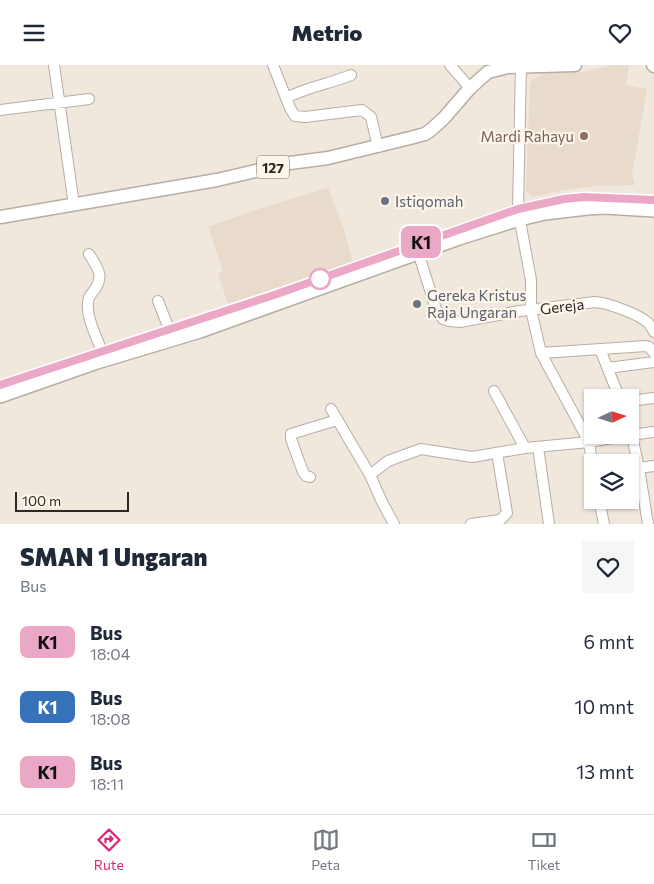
<!DOCTYPE html>
<html lang="id">
<head>
<meta charset="utf-8">
<style>
	body { margin:0; font-family:Commissioner,sans-serif; background:#f6f6f7; color:#1f2937; height:100vh; display:flex; flex-direction:column; font-size:19px; white-space:nowrap }
	* { box-sizing:border-box; margin:0 }
	p { font-size:16px; color:#747a83 }
	.icon { flex:none; width:28px; height:28px; fill:none; stroke:currentColor; stroke-width:2; stroke-linecap:round; stroke-linejoin:round }
	.map { position:relative; height:459px; overflow:hidden }
	.details { display:flex; flex-direction:column; background:#fff; flex:1 }
	.details>* { flex:none }
	.badge { padding:0 10px; border-radius:8px; font-size:18px; line-height:32px }
	.needle { width:32px; rotate:86deg }
	.controls { position:absolute; left:584px; top:324px; display:grid; gap:10px }
	.controls a { display:grid; place-items:center; width:55px; height:55px; border-radius:0px; background:#fff; box-shadow:0 1px 4px #0004; font-size:25px }
	.scale { position:absolute; left:15px; bottom:12px; width:114px; box-sizing:border-box; padding-left:5px; border:2px solid #2c2925; border-top:0; font-size:14px; line-height:18px; white-space:nowrap; color:#2c2925; -webkit-text-stroke:4px #fdf5ea; paint-order:stroke }
	.map>.badge { position:absolute; translate:-50% -50%; box-shadow:0 0 0 2px #fff }
	.round { display:grid; place-items:center; flex:none; width:52px; height:52px; border-radius:0px; background:#f6f6f7 }
	.headline { display:flex; align-items:center; justify-content:space-between; height:85px; padding:0 20px }
	h1 { font-size:24px; font-weight:800; line-height:38px }
	ul { padding:0; list-style:none }
	li { display:flex; align-items:center; gap:15px; height:65px; padding:0 20px }
	li div { flex:1 }
	li b { display:block; font-size:19px }
	li em { font-style:normal }
	li .badge { min-width:55px; font-weight:700; text-align:center }
	header { display:flex; justify-content:space-between; align-items:center; height:65px; padding:0 20px; background:#fff; font-size:22px; font-weight:800 }
	.tabs { display:flex; justify-content:space-around; align-items:center; height:70px; border-top:1px solid #e0e1e3; background:#fff; font-size:14px; color:#747a83 }
	.tabs a { display:grid; justify-items:center; gap:2px }
	.tabs .active { color:#db2777 }
	.map>svg:first-child { display:block }
	.built { fill:#e8dbcb }
	.lines { fill:none; stroke-linecap:round; stroke-linejoin:round }
	.minor-casing { stroke:#b6aea4; stroke-width:12 }
	.major-casing { stroke:#b6aea4; stroke-width:15 }
	.highway-casing { stroke:#b6aea4; stroke-width:18 }
	.minor { stroke:#fff; stroke-width:10 }
	.major { stroke:#fff; stroke-width:12 }
	.highway { stroke:#fff; stroke-width:15 }
	.line-casing { stroke:#fff; stroke-width:11 }
	.line { stroke:#eba7c6; stroke-width:8 }
	.education-dot { fill:#8d6e63; stroke:#fdf5ea; stroke-width:2 }
	.worship-dot { fill:#6b7280; stroke:#fdf5ea; stroke-width:2 }
	.stop-dot { fill:#fff; stroke:#eba7c6; stroke-width:2.5 }
	.labels { text-anchor:middle; dominant-baseline:central; stroke-width:4.5; stroke-linejoin:round; paint-order:stroke }
	.shield { fill:#fdf5ea; stroke:#6b6660; stroke-width:1 }
	.shield-label { font-size:14px; font-weight:bold; fill:#2c2925 }
	.education-label { font-size:15px; fill:#785e54; stroke:#fdf5ea; text-anchor:end }
	.worship-label { font-size:15px; fill:#5b616d; stroke:#fdf5ea; text-anchor:start }
	.street-label { font-size:15px; fill:#2c2925; stroke:#fdf5ea }
</style>
</head>
<body>
<header><svg class="icon" aria-label="menu" viewBox="0 0 24 24"><path d="M4 6h16M4 12h16M4 18h16"/></svg>Metrio<svg class="icon" aria-label="heart" viewBox="0 0 24 24"><path d="M12 20l-8-8c-3-5 5-10 8-4 3-6 11-1 8 4z"/></svg></header>
<div class="map">
<svg width="654" height="459" viewBox="0 0 654 459">
	<rect width="100%" height="100%" fill="#f0e7dd"/>
	<path class="built" d="M612,0H629L626,20L647,24L632,110L635,120L594,121L565,125L533,132L526,126L530,17L544,8H572L588,6Z
		M328,123L343,162L353,197L228,239L218,209L223,206L208,162L261,143Z"/>
	<g class="lines">
		<g class="minor-casing">
			<path id="minor" d="M54,0L74,140
				M273,0L290,43L295,51L305,52L362,45L371,52L378,82
				M450,0L470,23
				M521,0L518,145L531,215V245L541,288L589,377L592,399
				M286,33C307,22 329,19 351,10
				M0,45L89,34
				M418,187L436,244L443,254L449,256L460,257L520,246L595,237C608,238 638,249 647,257C650,259 652,263 654,267
				M89,189C96,201 105,210 95,224C92,228 88,232 88,237C86,253 97,272 102,287
				M158,236L169,264
				M600,284L619,332
				M541,288L646,281L649,282L654,288
				M608,303L654,297
				M494,326L525,383
				M630,336L654,333
				M331,344L370,410L382,437L394,459
				M630,362L639,403L648,459
				M630,370L654,367
				M538,382L549,459
				M639,403L654,401
				M370,410L388,396L421,384L472,392L525,383L589,377L629,370
				M310,412L306,411L303,407L291,374V369L337,355
				M599,435L604,459
				M471,459L500,455L507,448L497,388"/>
		</g>
		<g class="major-casing">
			<path id="major" d="M653,0L654,1
				M0,152L217,115L290,98L328,93L410,73L425,69L432,64L444,53L470,23L488,7L508,2L575,0"/>
		</g>
		<g class="highway-casing">
			<path id="highway" d="M0,330L97,296L200,265L459,172L519,153L545,147L587,142L605,141L654,144"/>
		</g>
		<use href="#minor" class="minor"/>
		<use href="#major" class="major"/>
		<use href="#highway" class="highway"/>
	</g>
	<g class="lines">
		<g class="line-casing">
			<path id="line" d="M0,320L274,230L518,144L564,134L584,132L654,135"/>
		</g>
		<use href="#line" class="line"/>
	</g>
	<circle class="education-dot" cx="584" cy="71" r="5"/>
	<g class="worship-dot">
		<circle cx="385" cy="136" r="5"/>
		<circle cx="417" cy="239" r="5"/>
	</g>
	<circle class="stop-dot" cx="320" cy="214" r="10"/>
	<g class="labels">
		<rect class="shield" x="257" y="90.5" width="32" height="23" rx="4"/>
		<g class="shield-label">
			<text x="273" y="102">127</text>
		</g>
		<g class="education-label">
			<text x="574" y="71">Mardi Rahayu</text>
		</g>
		<g class="worship-label">
			<text x="395" y="136">Istiqomah</text>
			<text x="427" y="230">Gereka Kristus<tspan x="427" dy="17">Raja Ungaran</tspan></text>
		</g>
		<g class="street-label">
			<text transform="translate(562 241) rotate(-7)">Gereja</text>
		</g>
	</g>
</svg>
<div class="controls">
<a><svg class="needle" viewBox="-14 -14 28 28"><path d="M0-13l5 13h-10z" fill="#e53935"/><path d="M0 13l5-13h-10z" fill="#747a83"/></svg></a>
<a><svg class="icon" aria-label="layers" viewBox="0 0 24 24"><path d="M12 4l9 5-9 5-9-5zM3 14l9 5 9-5"/></svg></a>
</div>
<div class="scale">100 m</div>
<b class="badge" style="left:421px;top:177px;background:#eba7c6;color:#111">K1</b>
</div>
<section class="details">
<div class="headline"><div><h1>SMAN 1 Ungaran</h1><p>Bus</p></div><a class="round"><svg class="icon" aria-label="heart" viewBox="0 0 24 24"><path d="M12 20l-8-8c-3-5 5-10 8-4 3-6 11-1 8 4z"/></svg></a></div>
<ul>
<li><span class="badge" style="background:#eba7c6;color:#111">K1</span><div><b>Bus</b><p>18:04</p></div><em>6 mnt</em></li>
<li><span class="badge" style="background:#3671b9;color:#fff">K1</span><div><b>Bus</b><p>18:08</p></div><em>10 mnt</em></li>
<li><span class="badge" style="background:#eba7c6;color:#111">K1</span><div><b>Bus</b><p>18:11</p></div><em>13 mnt</em></li>
</ul>
</section>
<nav class="tabs">
<a class="active"><svg class="icon" aria-label="directions" viewBox="0 0 24 24"><path d="M12 3l9 9-9 9-9-9zM9 14v-3h6M13 9l2 2-2 2"/></svg>Rute</a>
<a><svg class="icon" aria-label="map" viewBox="0 0 24 24"><path d="M3 6l6-2 6 2 6-2v14l-6 2-6-2-6 2zM9 4v14M15 6v14"/></svg>Peta</a>
<a><svg class="icon" aria-label="tickets" viewBox="0 0 24 24"><path d="M3 7h18v10H3zM15 7v10"/></svg>Tiket</a>
</nav>
</body>
</html>
